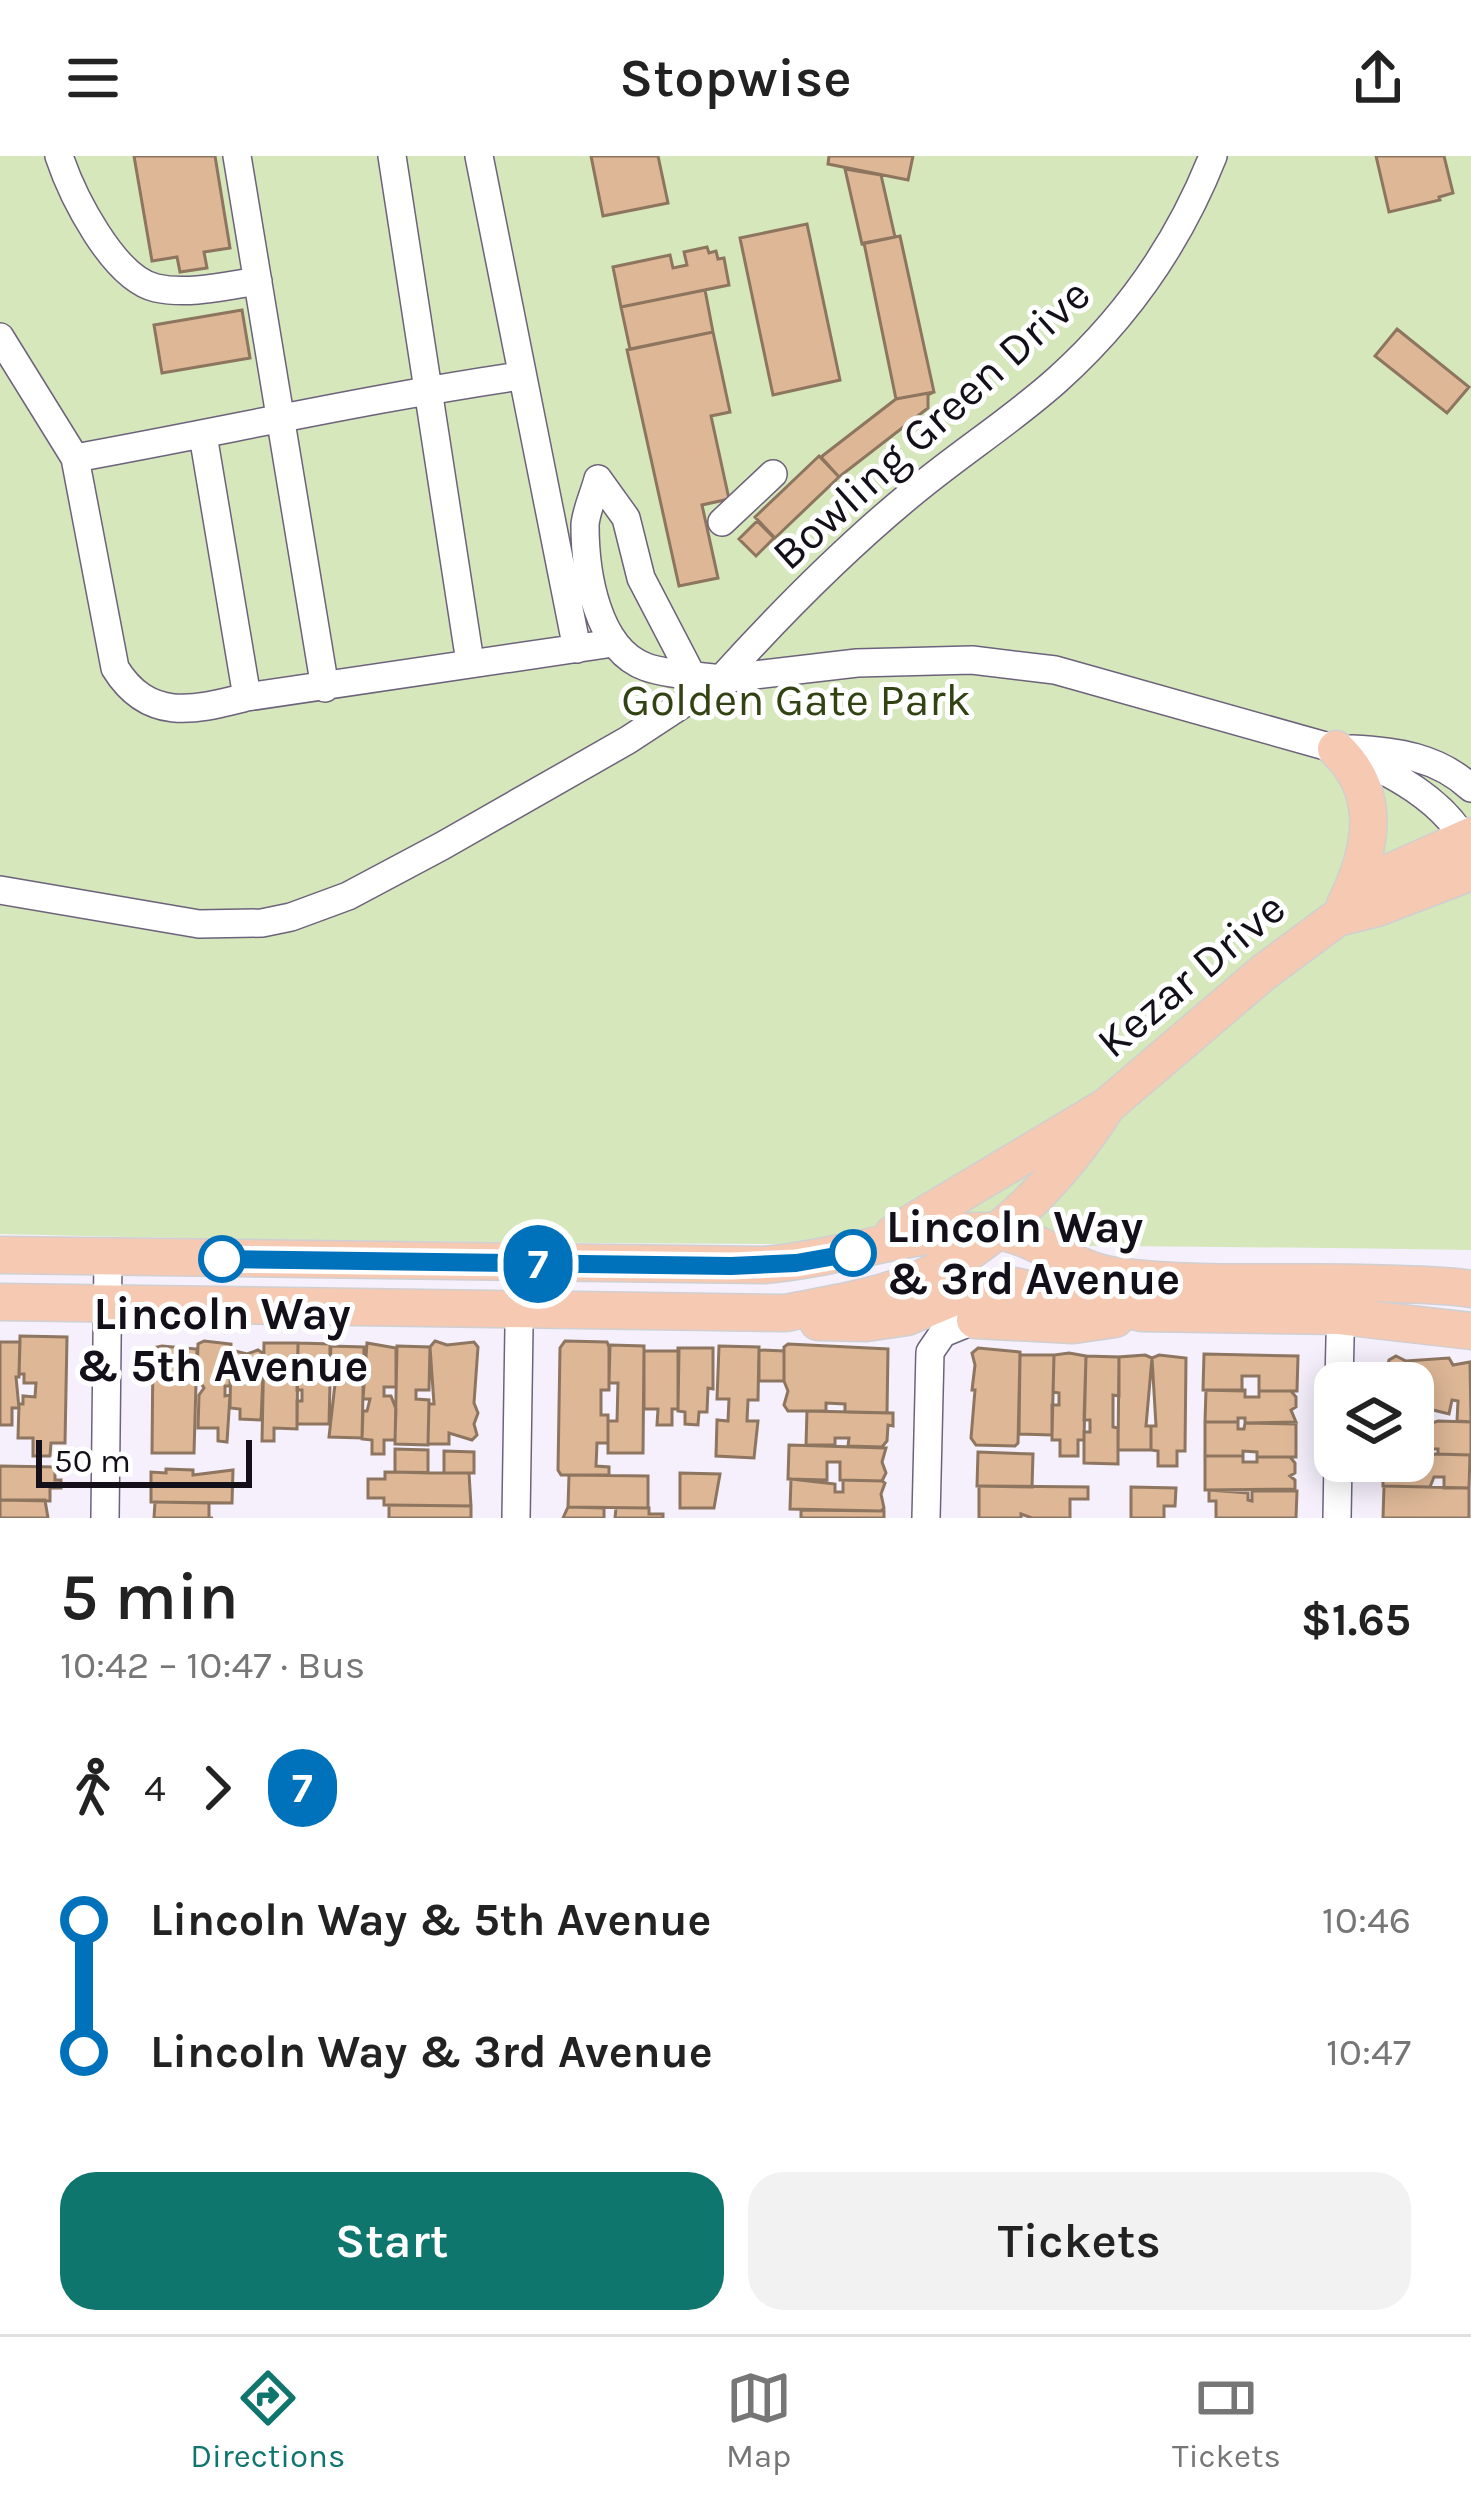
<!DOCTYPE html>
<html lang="en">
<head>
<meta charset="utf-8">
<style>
	body { margin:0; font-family:Karla,sans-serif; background:#f2f2f2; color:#222; height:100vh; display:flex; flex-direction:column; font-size:45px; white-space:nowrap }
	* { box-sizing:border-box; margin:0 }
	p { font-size:39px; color:#767676 }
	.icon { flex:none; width:66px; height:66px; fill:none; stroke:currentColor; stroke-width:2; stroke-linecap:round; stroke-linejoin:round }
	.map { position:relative; height:1362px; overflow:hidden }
	.sheet { display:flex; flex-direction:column; background:#fff; flex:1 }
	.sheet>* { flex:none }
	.badge { padding:0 24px; border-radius:39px; font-size:42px; line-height:78px }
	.controls { position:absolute; left:1314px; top:1206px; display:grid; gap:24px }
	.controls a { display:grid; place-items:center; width:120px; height:120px; border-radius:24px; background:#fff; box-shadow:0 6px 30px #0003; font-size:60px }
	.scale { position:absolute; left:36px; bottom:30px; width:216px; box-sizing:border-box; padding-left:12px; border:6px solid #14101a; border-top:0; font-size:33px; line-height:42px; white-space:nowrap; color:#14101a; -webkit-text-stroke:9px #fff; paint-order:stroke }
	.map>.badge { position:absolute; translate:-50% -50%; box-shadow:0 0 0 6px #fff }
	.legs { display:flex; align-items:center; gap:18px; height:132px; padding:0 60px; font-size:39px }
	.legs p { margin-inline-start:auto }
	.overview { display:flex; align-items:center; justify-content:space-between; height:204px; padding:0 60px }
	h1 { font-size:66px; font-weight:600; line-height:90px }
	.cta { display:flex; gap:24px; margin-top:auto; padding:24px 60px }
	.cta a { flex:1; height:138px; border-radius:36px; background:#0f766e; color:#fff; font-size:48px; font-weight:600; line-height:138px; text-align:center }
	.cta a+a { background:#f2f2f2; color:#222 }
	ul { padding:0 60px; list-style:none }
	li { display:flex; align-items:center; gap:42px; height:132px; font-size:45px }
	li i { display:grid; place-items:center; width:18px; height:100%; margin:0 15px; background:currentColor }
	li i::after { content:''; width:30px; height:30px; margin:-15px; border:9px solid; border-radius:50%; background:#fff }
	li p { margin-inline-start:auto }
	li:first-child i { background:linear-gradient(#0000 50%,currentColor 0) }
	li:last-child i { background:linear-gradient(currentColor 50%,#0000 0) }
	header { display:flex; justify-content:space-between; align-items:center; height:156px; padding:0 60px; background:#fff; font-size:54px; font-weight:600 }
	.menu { display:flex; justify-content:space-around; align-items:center; height:168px; border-top:3px solid #e0e0e0; background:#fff; font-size:33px; color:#767676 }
	.menu a { display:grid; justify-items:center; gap:6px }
	.menu .selected { color:#0f766e }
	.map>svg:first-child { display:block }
	.green { fill:#d5e7bb }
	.building { fill:#ddb796; stroke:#8d7560; stroke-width:3 }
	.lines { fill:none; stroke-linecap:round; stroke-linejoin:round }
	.minor-casing { stroke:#6d627c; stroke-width:30 }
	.major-casing { stroke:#d0cfd1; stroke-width:39 }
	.minor { stroke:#fff; stroke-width:27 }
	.major { stroke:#f6c9b3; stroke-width:36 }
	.line-1-casing { stroke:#fff; stroke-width:27 }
	.line-1 { stroke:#0072bc; stroke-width:18 }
	.stop-1-dot { fill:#fff; stroke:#0072bc; stroke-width:6 }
	.labels { text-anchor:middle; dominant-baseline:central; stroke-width:10; stroke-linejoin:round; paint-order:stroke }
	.street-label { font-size:45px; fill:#14101a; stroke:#fff }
	.park-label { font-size:45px; fill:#324212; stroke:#fff }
	.stop-label { font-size:45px; font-weight:bold; fill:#14101a; stroke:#fff; text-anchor:start }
</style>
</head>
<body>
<header><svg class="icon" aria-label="menu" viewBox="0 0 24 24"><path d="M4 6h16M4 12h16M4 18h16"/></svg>Stopwise<svg class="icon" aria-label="share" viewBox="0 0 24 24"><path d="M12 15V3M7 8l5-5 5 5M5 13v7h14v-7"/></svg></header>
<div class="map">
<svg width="1471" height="1362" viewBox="0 0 1471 1362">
	<rect width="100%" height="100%" fill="#f5f0fc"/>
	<path class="green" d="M0,0H1471V1094C981,1086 490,1091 0,1078Z"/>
	<path class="building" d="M134,0H215L230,92L204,96L207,112L180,116L177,101L152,105Z
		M591,0H658L668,47L603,60Z
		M829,0H913L908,24L828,8Z
		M1376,0H1444L1453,37L1439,41L1440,44L1389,56Z
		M845,13L881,19L895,81L862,88Z
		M807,68L840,224L773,239L740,82Z
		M900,80L934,236L896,243L864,87Z
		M707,91L709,97L716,95L718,103L724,102L729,129L621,151L613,111L670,99L673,112L687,109L684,96Z
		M705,134L713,176L630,193L621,151Z
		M242,154L250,202L162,217L154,169Z
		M1397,173L1469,231L1447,257L1375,200Z
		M713,176L730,256L711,260L729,343L702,349L718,422L679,430L627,194Z
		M934,236L928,239V252L839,321L821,301L896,243Z
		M819,300L839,321L775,382L755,361Z
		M757,365L774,382L756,400L739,383Z
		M20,1180L67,1181L65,1287H51L50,1300H33V1282H18L19,1248H23V1240L35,1241L36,1227H24V1218H19Z
		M204,1185L231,1188L230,1230H225V1240L230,1239L227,1286L218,1285V1272H198L199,1239L204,1232L197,1221L198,1188Z
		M435,1185L447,1189L474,1186L478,1191L474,1247L478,1257L474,1268L477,1279L472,1284L449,1277V1288H428L429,1248H434L430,1191Z
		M565,1185L607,1186L609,1191V1234H601V1259H608V1287H597L596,1310L609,1311V1319H561L558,1314L560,1192Z
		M0,1186H20L19,1221H16L19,1252H12V1269H0Z
		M264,1187H298L297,1273L274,1272V1285H262Z
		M298,1187L331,1188L330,1212H325V1228H330L329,1268H297V1245H302V1234H297Z
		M367,1187L396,1192V1231H384V1240H391L396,1253L395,1284H384V1298H372V1284L362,1283L363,1255H367L370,1243H363Z
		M788,1188L888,1193L887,1257L845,1256V1248L826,1247V1255H788L784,1249L788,1235L784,1225V1191Z
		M610,1189L644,1190L643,1297H608V1265H617L618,1227H609Z
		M162,1190L197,1193L194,1297H152L153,1192Z
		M330,1190L364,1191L362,1282L329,1281L335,1228H330Z
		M397,1190L430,1191L429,1234H416V1243L429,1244L428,1289L395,1288Z
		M719,1190L759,1191L758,1244H748L747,1265H758L754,1302L716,1300L717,1264L728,1265L729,1243H717Z
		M678,1192H713V1233L708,1232L707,1256H699L698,1269L685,1268V1256L678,1255Z
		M978,1192L1020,1196L1018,1287L1015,1290L976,1289L971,1282L975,1234H972L975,1209L972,1197Z
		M231,1194L247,1198L258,1194L264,1198L261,1264L240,1263V1253L230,1252Z
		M759,1194L784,1195V1225H759Z
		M644,1195H679L678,1253H672V1269H657L658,1253H644Z
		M1069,1197L1086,1200L1084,1284H1078V1300H1060V1284H1052V1249H1059V1237L1053,1236L1054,1199Z
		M1204,1198L1298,1200L1297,1235H1259V1220H1242V1235L1203,1234Z
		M1020,1199H1054L1052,1279L1019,1278Z
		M1145,1199L1152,1202L1146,1270H1151V1294H1118L1119,1201Z
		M1159,1199L1186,1202L1185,1295H1177V1310H1158V1295L1151,1294V1270H1156L1152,1202Z
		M1086,1200L1119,1201V1240L1113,1239V1271L1118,1272V1308L1084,1307V1276H1090V1264H1084Z
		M1396,1200L1406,1205L1449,1202L1453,1209L1470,1206L1471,1266L1457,1265L1458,1245L1452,1244L1449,1258L1429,1253L1428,1265L1413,1264V1227H1384L1389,1204Z
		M1206,1234H1245V1241H1259V1235H1291L1296,1241V1251L1291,1254L1296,1266L1245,1267V1262H1238V1266H1205Z
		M807,1255L893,1257V1270L888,1269L887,1285L882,1291L848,1290L849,1282H835V1289H806Z
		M1413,1264L1426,1265V1269L1438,1265L1471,1266V1299L1438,1298V1293H1425L1421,1298L1413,1297Z
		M1205,1266H1238V1273H1244L1245,1267L1296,1268V1301H1257V1296L1243,1295V1300H1205Z
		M789,1289L886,1292L882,1306L886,1317L882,1325L840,1324V1306H827V1324L788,1323Z
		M395,1293L428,1294V1317L395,1316Z
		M444,1295L474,1296V1317H444Z
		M978,1296L1033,1298L1032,1331L977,1330Z
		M1413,1297L1421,1298L1430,1305L1433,1298L1470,1299L1469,1332H1444V1321H1434L1430,1331L1383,1330V1305H1413Z
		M1205,1300H1243V1306H1257V1301H1290L1295,1307V1317L1290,1320L1295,1324V1333L1205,1334Z
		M0,1310L55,1311V1324H61V1332H50V1345L0,1344Z
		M166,1313L193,1314V1319L233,1314L232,1347L151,1346V1316L166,1317Z
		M385,1316L469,1317L471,1350L384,1349V1342H368V1323H385Z
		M680,1317L720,1318L714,1352H680Z
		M569,1319L648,1320V1352L568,1351Z
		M791,1323L835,1328V1336H843V1324L882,1325L885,1327L881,1338L884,1352L881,1355L790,1353Z
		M979,1330L1088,1331V1343H1070V1362H1032L1021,1358V1362H979Z
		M1384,1330L1469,1332V1362H1383Z
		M1131,1331L1176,1332L1175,1350H1164V1362H1131Z
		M1209,1334L1248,1337V1344L1252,1345V1335H1297L1296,1362H1216V1345H1209Z
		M0,1344H45L48,1362H0Z
		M155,1346L209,1347V1362H213H154Z
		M389,1349L471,1350V1362H389Z
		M568,1351L604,1352V1362H563Z
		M616,1352H649V1358H663V1362H615Z
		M801,1354L884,1355V1362H801Z"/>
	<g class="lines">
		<g class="minor-casing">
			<path id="minor" d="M59,0C72,39 113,122 156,132C189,139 225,130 258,125
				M237,0L325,532
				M392,0L470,506
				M479,0L577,493
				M0,181L75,302L115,512C149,567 195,554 247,541L613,487
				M203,279L247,541
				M75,302C224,275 370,242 520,220
				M598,323C594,338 586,355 585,369C585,415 596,493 646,511C668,519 697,519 721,523
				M598,323L626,362L641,422L691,518
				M722,366L773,318
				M721,523C779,459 839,398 905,343C954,301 1009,267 1057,224C1126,162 1179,86 1213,0
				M1352,593C1396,595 1438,601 1471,632
				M0,734L199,768L262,767L291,761L348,740L442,690L628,584L721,523L857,507L972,504L1055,514L1336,593C1386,613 1451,645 1471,698
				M1339,1227L1341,1141
				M105,1362L108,1101
				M516,1362L520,1107
				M926,1362L930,1196L943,1177L975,1164
				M1337,1362L1338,1305"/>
		</g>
		<g class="major-casing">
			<path id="major" d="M1336,593C1383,637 1372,695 1345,749
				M1341,761L1377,752L1471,716
				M893,1078L1107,950L1264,816L1337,762L1388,717L1471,680
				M0,1099L764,1109C839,1103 914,1074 989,1075C1033,1075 1068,1114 1116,1120C1209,1132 1305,1123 1398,1128C1422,1129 1447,1129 1471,1133
				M0,1146L786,1157C830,1148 877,1142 920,1123C996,1089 1063,1020 1107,950
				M975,1164L1073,1169L1115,1163
				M818,1166L866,1167L907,1161L967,1136L1009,1129L1142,1157L1340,1160L1471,1175"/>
		</g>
		<use href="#minor" class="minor"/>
		<use href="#major" class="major"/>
	</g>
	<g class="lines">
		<g class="line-1-casing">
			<path id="line-1" d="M222,1103L731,1110L796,1107L853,1097"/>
		</g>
		<use href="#line-1" class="line-1"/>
	</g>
	<g class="stop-1-dot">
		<circle cx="853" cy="1097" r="21"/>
		<circle cx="222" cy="1103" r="21"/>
	</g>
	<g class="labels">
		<g class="street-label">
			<text transform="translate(931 268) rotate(-42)">Bowling Green Drive</text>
			<text transform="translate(1191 819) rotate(-40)">Kezar Drive</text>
		</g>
		<g class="park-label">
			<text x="796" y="544">Golden Gate Park</text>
		</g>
		<g class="stop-label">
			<text x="886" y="1071">Lincoln Way<tspan x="886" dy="52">&amp; 3rd Avenue</tspan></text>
			<text x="222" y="1158" text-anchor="middle">Lincoln Way<tspan x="222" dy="52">&amp; 5th Avenue</tspan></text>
		</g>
	</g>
</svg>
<div class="controls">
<a><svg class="icon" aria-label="layers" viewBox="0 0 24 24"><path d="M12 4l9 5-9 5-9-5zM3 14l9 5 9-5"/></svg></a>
</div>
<div class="scale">50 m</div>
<b class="badge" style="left:538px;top:1108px;background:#0072bc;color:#fff">7</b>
</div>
<section class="sheet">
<div class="overview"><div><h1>5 min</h1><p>10:42 – 10:47 · Bus</p></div><b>$1.65</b></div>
<div class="legs"><svg class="icon" aria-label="walk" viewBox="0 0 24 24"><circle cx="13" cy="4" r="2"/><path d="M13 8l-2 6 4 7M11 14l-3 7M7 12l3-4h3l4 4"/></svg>4<svg class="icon" aria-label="forward" viewBox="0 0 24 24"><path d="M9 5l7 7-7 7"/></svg><b class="badge" style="background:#0072bc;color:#fff">7</b></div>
<ul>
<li><i style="color:#0072bc"></i><b>Lincoln Way &amp; 5th Avenue</b><p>10:46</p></li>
<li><i style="color:#0072bc"></i><b>Lincoln Way &amp; 3rd Avenue</b><p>10:47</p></li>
</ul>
<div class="cta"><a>Start</a><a>Tickets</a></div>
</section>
<nav class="menu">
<a class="selected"><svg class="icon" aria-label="directions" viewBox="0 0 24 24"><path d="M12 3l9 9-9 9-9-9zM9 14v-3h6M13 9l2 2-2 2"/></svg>Directions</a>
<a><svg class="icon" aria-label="map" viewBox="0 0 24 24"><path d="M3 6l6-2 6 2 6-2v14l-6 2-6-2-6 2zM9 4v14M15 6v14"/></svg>Map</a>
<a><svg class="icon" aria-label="tickets" viewBox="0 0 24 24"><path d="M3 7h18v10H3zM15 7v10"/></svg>Tickets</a>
</nav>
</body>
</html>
